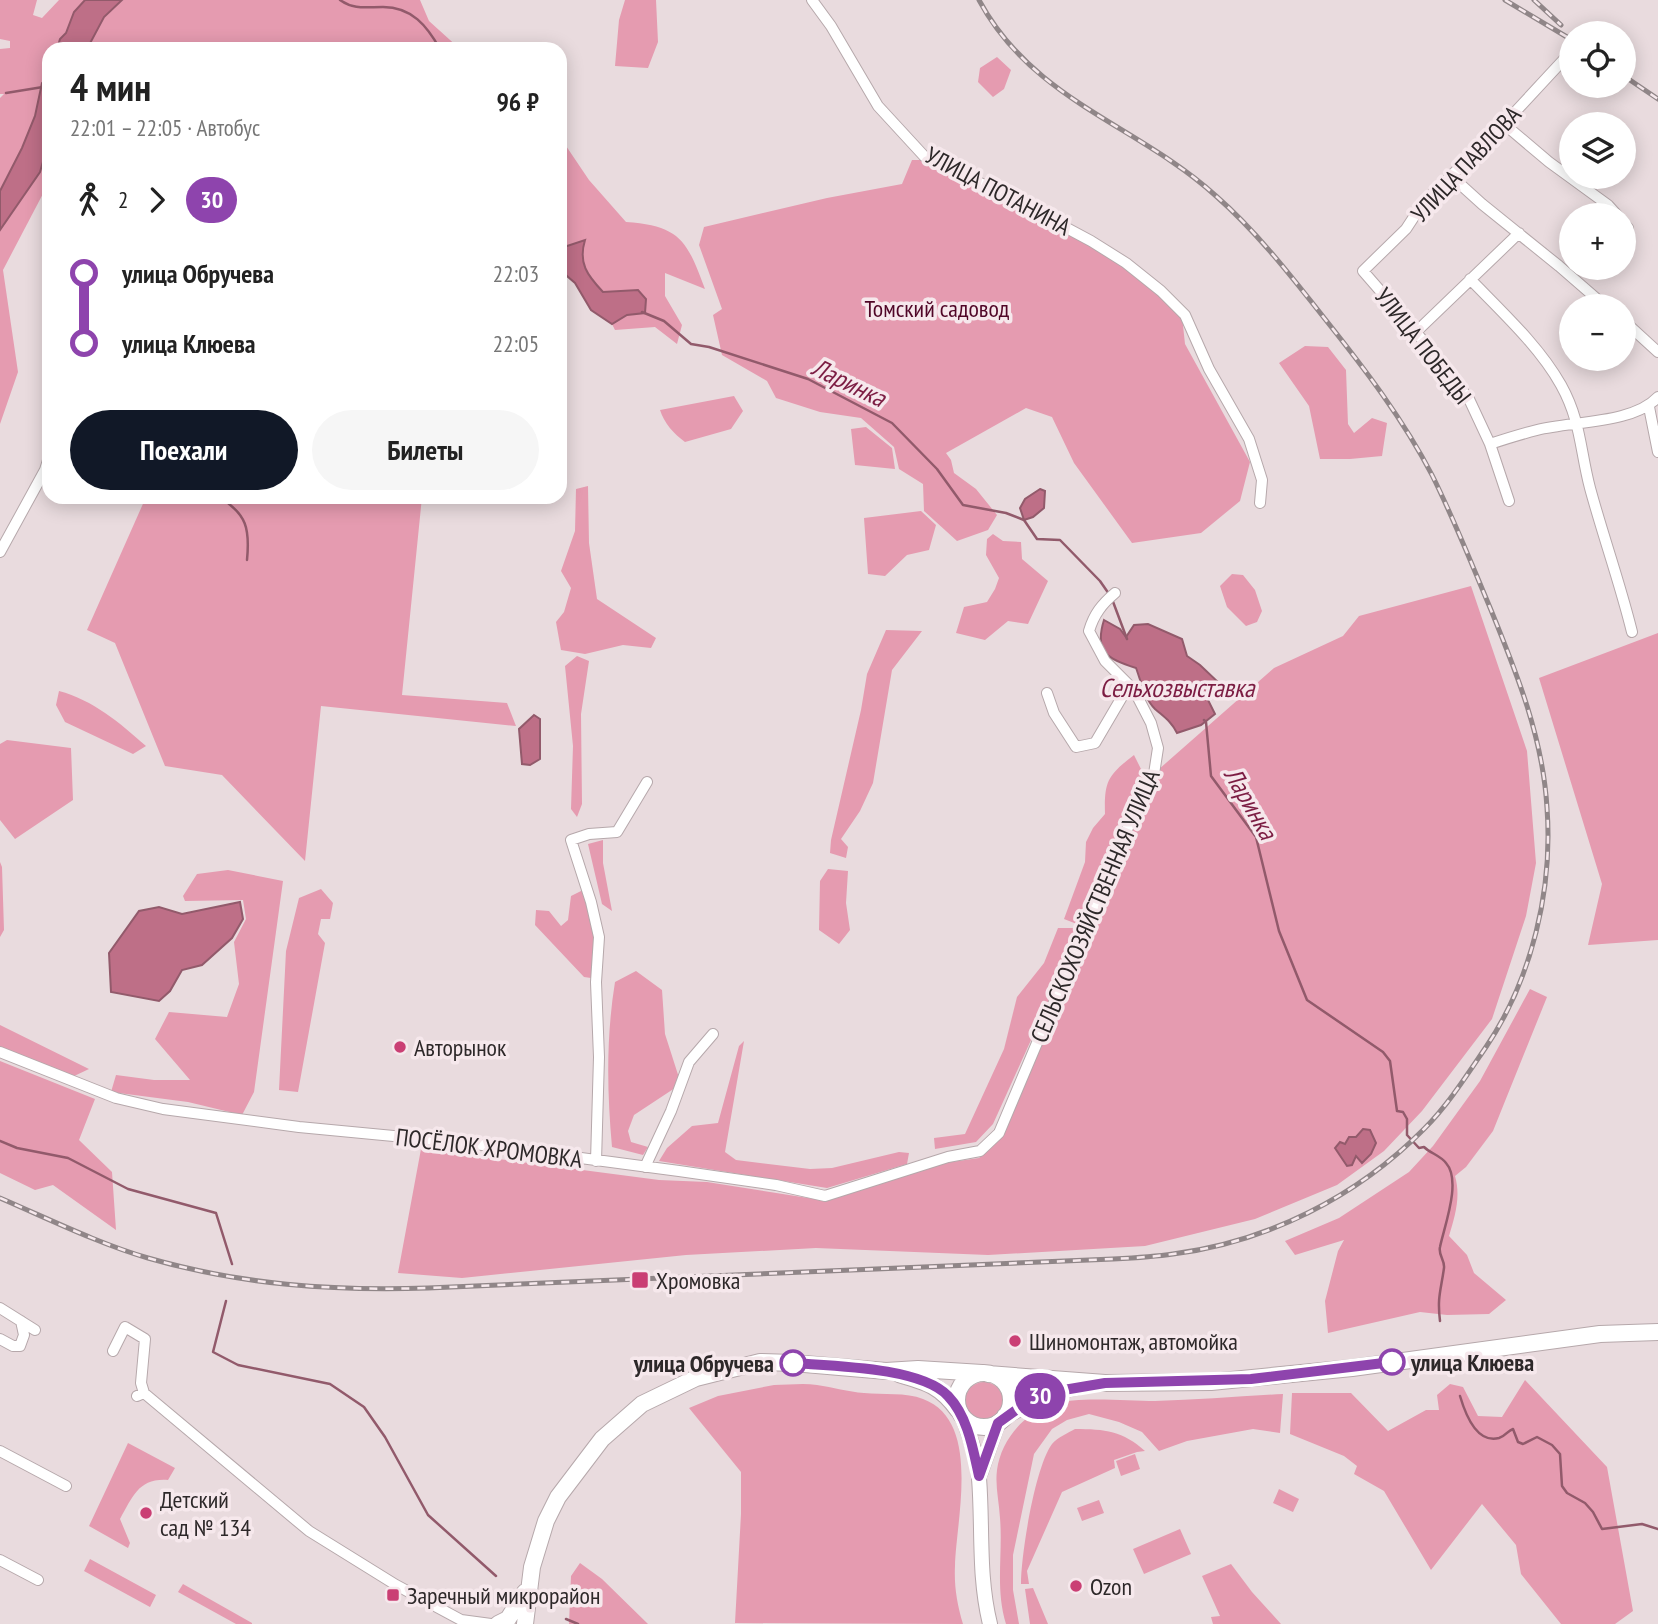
<!DOCTYPE html>
<html lang="ru">
<head>
<meta charset="utf-8">
<style>
	body { margin:0; font-family:"PT Sans Narrow",sans-serif; background:#f6f6f6; color:#222; height:100vh; display:flex; flex-direction:column; font-size:26px; white-space:nowrap }
	* { box-sizing:border-box; margin:0 }
	p { font-size:23px; color:#767676 }
	.icon { flex:none; width:38px; height:38px; fill:none; stroke:currentColor; stroke-width:2; stroke-linecap:round; stroke-linejoin:round }
	.map { position:relative; flex:1; overflow:hidden }
	.drawer { position:absolute; left:42px; top:42px; width:525px; height:462px; display:flex; flex-direction:column; background:#fff; border-radius:21px; box-shadow:0 4px 18px #0003 }
	.drawer>* { flex:none }
	.badge { padding:0 14px; border-radius:23px; font-size:24px; line-height:46px }
	.fabs { position:absolute; left:1559px; top:21px; display:grid; gap:14px }
	.fabs a { display:grid; place-items:center; width:77px; height:77px; border-radius:50%; background:#fff; box-shadow:0 4px 18px #0003; font-size:35px }
	.map>.badge { position:absolute; translate:-50% -50%; box-shadow:0 0 0 4px #fff }
	.legs { display:flex; align-items:center; gap:10px; height:77px; padding:0 28px; font-size:23px }
	.legs p { margin-inline-start:auto }
	.summary { display:flex; align-items:center; justify-content:space-between; height:119px; padding:0 28px }
	h1 { font-size:38px; font-weight:700; line-height:52px }
	.button { display:flex; gap:14px; margin-top:auto; padding:14px 28px }
	.button a { flex:1; height:80px; border-radius:42px; background:#111827; color:#fff; font-size:28px; font-weight:700; line-height:80px; text-align:center }
	.button a+a { background:#f6f6f6; color:#222 }
	ul { padding:0 28px; list-style:none }
	li { display:flex; align-items:center; gap:24px; height:70px; font-size:26px }
	li i { display:grid; place-items:center; width:10px; height:100%; margin:0 9px; background:currentColor }
	li i::after { content:''; width:18px; height:18px; margin:-9px; border:5px solid; border-radius:50%; background:#fff }
	li p { margin-inline-start:auto }
	li:first-child i { background:linear-gradient(#0000 50%,currentColor 0) }
	li:last-child i { background:linear-gradient(currentColor 50%,#0000 0) }
	.map>svg:first-child { display:block }
	.green { fill:#e59bb0 }
	.water { fill:#be6f87; stroke:#925a6b; stroke-width:2 }
	.lines { fill:none; stroke-linecap:round; stroke-linejoin:round }
	.stream { stroke:#925a6b; stroke-width:2.5 }
	.street-casing { stroke:#b6a8ab; stroke-width:12 }
	.secondary-casing { stroke:#b6a8ab; stroke-width:16 }
	.primary-casing { stroke:#b6a8ab; stroke-width:18 }
	.street { stroke:#fff; stroke-width:10 }
	.secondary { stroke:#fff; stroke-width:14 }
	.primary { stroke:#fff; stroke-width:16 }
	.rail-casing { stroke:#908688; stroke-width:5 }
	.rail { stroke:#f6e8ec; stroke-width:2.5; stroke-dasharray:8; stroke-linecap:butt }
	.line-1-casing { stroke:#fff; stroke-width:16 }
	.line-1 { stroke:#8e44ad; stroke-width:10 }
	.poi-dot { fill:#ca3f74; stroke:#f6e8ec; stroke-width:2.5 }
	.stop-1-dot { fill:#fff; stroke:#8e44ad; stroke-width:3.5 }
	.labels { text-anchor:middle; dominant-baseline:central; stroke-width:7; stroke-linejoin:round; paint-order:stroke }
	.street-label { font-size:24px; fill:#2d2829; stroke:#f6e8ec }
	.park-label { font-size:24px; fill:#500627; stroke:#f6e8ec }
	.poi-label { font-size:24px; fill:#2d2829; stroke:#f6e8ec; text-anchor:start }
	.stop-label { font-size:24px; font-weight:bold; fill:#2d2829; stroke:#f6e8ec; text-anchor:start }
	.water-label { font-size:26px; font-style:italic; fill:#7c1d43; stroke:#f6e8ec }
</style>
</head>
<body>
<div class="map">
<svg width="1658" height="1624" viewBox="0 0 1658 1624">
	<rect width="100%" height="100%" fill="#e9dbde"/>
	<path class="green" d="M0,0H37L33,15L42,18L59,0H85L74,12L66,33L60,39L57,49H49V78L42,83C37,122 19,157 0,191V98L4,94H0V49L10,48V41L0,39Z
		M123,0H420L429,21L460,49H87L104,17Z
		M625,0H656L658,42L648,68L615,66L619,20Z
		M997,57L1011,70L1004,89L993,97L978,82L980,68Z
		M560,137L589,180L626,222C681,226 687,241 705,289L665,273V296L682,325L677,344L655,327L615,330L612,324L627,315L645,313L638,290L603,292C587,275 579,264 584,240L560,250Z
		M49,141V189L46,188L3,270L18,372L0,424V230L40,172Z
		M912,160H926L1087,244L1133,273L1182,316L1185,344L1250,462L1240,501L1201,533L1132,543L1074,463L1052,417L1026,408L946,453L951,460L954,473L976,489L997,515L988,530L957,541L924,511L923,484L899,469L894,447L861,418L820,412L776,398L767,381L722,355L713,315L722,309L699,245L704,227L827,198L902,184Z
		M1305,346L1328,347L1346,370L1348,424L1354,433L1372,418L1387,423L1382,456L1350,459H1320L1309,406L1279,363Z
		M734,396L743,411L731,429L685,442C674,434 664,423 660,410Z
		M866,427L892,448L895,469L855,465L851,429Z
		M588,486L589,543L597,599L656,638L651,648L623,645L585,654L561,650L556,622L564,612L571,588L561,571L575,531L576,489Z
		M146,497H422L402,695L507,703L516,726L321,706L305,861L222,775L165,766L115,643L87,630Z
		M921,511L936,525L929,550L907,555L885,576L868,574L864,518Z
		M993,534L1003,541L1021,542L1022,559L1048,581L1028,624L1008,621L985,640L956,633L964,607L987,602L995,589L999,578L986,555L987,539Z
		M1232,574L1243,575L1255,590L1262,611L1257,622L1246,626L1227,607L1220,586Z
		M1471,586L1527,751L1536,863L1526,916L1492,1019L1422,1111L1384,1151L1337,1185L1255,1219L1145,1246L988,1255L816,1248L686,1255L462,1278L398,1273L421,1149L659,1180L707,1182L827,1201L944,1163L979,1158L1000,1139L1158,770L1274,668L1343,636L1359,616Z
		M886,630L922,631L892,670L873,783L860,811L841,839L848,847L846,858L830,853L831,840L861,710L867,674Z
		M1658,633V940L1588,945L1602,884L1539,678Z
		M577,656L589,661L581,714L582,804L577,817L571,809L573,746L565,666Z
		M59,691C93,700 120,723 146,746L133,754L65,722L56,705Z
		M7,740L71,748L73,800L15,839L0,820V744Z
		M1134,755L1144,775L1141,787L1082,926L1064,919L1085,862L1086,842L1093,828L1105,814C1104,781 1108,775 1134,755Z
		M603,840V863L612,911L602,904L588,844Z
		M0,862L2,867L4,930L0,937Z
		M828,869L848,871L846,903L850,930L839,944L819,930L820,881Z
		M228,870L283,881L254,1092L242,1115L188,1102L111,1092L116,1075L154,1080H190L155,1039L169,1012L227,1017L239,984L234,942L246,919L243,900L185,901L183,896L197,874Z
		M321,889L333,903L330,919H321L318,934L325,943L298,1092L279,1090L286,951L299,898Z
		M583,890L596,946L591,978L584,977L535,925L536,910L549,911L561,926L568,920L571,896Z
		M1058,928H1076L1050,998L993,1124L976,1142L935,1149L934,1138L965,1134L1004,1049L1017,997L1044,963Z
		M636,971L662,990L665,1034L681,1084L634,1115L628,1131L631,1142L648,1147L643,1155L612,1147C607,1091 606,1038 615,982Z
		M1530,989L1547,997L1493,1131L1466,1167L1455,1176C1461,1197 1455,1216 1449,1236L1467,1255L1474,1273L1506,1300L1489,1314L1447,1315L1420,1312L1328,1333L1325,1301L1338,1251L1344,1240L1295,1255L1285,1241L1339,1218L1409,1172L1433,1146L1480,1081Z
		M0,1025L89,1069L70,1078L0,1052Z
		M744,1041L725,1152L736,1160L810,1169L832,1168L899,1152L909,1153L907,1164L827,1188L659,1161L667,1148L692,1126L718,1123L739,1046Z
		M0,1061L95,1099L79,1140L112,1172L116,1230L53,1185L35,1190L0,1173Z
		M1525,1380L1607,1467L1633,1611L1615,1624H1561L1521,1574L1516,1545L1482,1504L1431,1570L1384,1491L1354,1474L1357,1466L1344,1456L1290,1434L1292,1393H1351L1388,1431L1426,1410H1439L1437,1395L1450,1384L1463,1387L1478,1416L1502,1417Z
		M1013,1381L1056,1384L1019,1401Z
		M965 1401a19 19 0 1 1 38 0a19 19 0 1 1-38 0Z
		M774,1385C788,1385 803,1383 817,1385C833,1387 848,1392 864,1393C883,1395 906,1392 923,1399C982,1421 956,1519 955,1566C954,1586 957,1604 963,1624L735,1623L741,1514V1472L689,1408L718,1396Z
		M1283,1394L1280,1433L1253,1429L1187,1441L1159,1451L1142,1432L1119,1422L1089,1414L1067,1420L1052,1429L1034,1454L1013,1555V1590L1019,1624H1006C995,1588 1003,1555 1000,1518C999,1501 995,1486 997,1470C1001,1440 1024,1413 1053,1404C1079,1396 1126,1401 1155,1401C1197,1400 1241,1396 1283,1394Z
		M1075,1429C1105,1429 1123,1431 1145,1451L1137,1452L1114,1460L1115,1468L1062,1492L1027,1571L1029,1584H1021C1021,1554 1035,1467 1052,1444C1058,1437 1068,1433 1075,1429Z
		M128,1443L175,1468L168,1480C139,1478 133,1496 120,1519L130,1543L128,1548L89,1526Z
		M1135,1454L1140,1469L1121,1476L1116,1461Z
		M1279,1489L1299,1499L1293,1512L1273,1503Z
		M1099,1500L1104,1513L1082,1521L1077,1508Z
		M1180,1529L1191,1554L1144,1574L1133,1549Z
		M90,1559L156,1595L150,1607L84,1571Z
		M580,1563L602,1579L648,1624H569L571,1576Z
		M1231,1564L1252,1592L1281,1624H1213L1211,1617L1220,1616L1202,1576Z
		M183,1584L252,1623V1624H236L178,1592Z
		M1033,1588L1048,1624H1030L1025,1589Z"/>
	<path class="water" d="M85,0H122L104,17L87,49H57L60,39L66,33L74,12Z
		M49,78V141L40,172L0,230V191L22,148L35,116L42,83Z
		M585,240C578,263 587,275 603,292L638,290L646,299L645,313L627,315L612,324L591,310L575,283L560,270L561,248Z
		M1040,489L1045,491L1044,508L1033,517L1024,520L1020,508L1025,499Z
		M1104,620L1120,629L1126,637L1134,625L1148,624L1182,639L1187,656L1200,665L1219,683L1207,698L1215,714L1201,725L1177,733C1171,721 1164,717 1155,709C1144,698 1141,681 1136,668C1107,659 1094,652 1104,620Z
		M534,715L540,719V759L530,765L522,764L519,729Z
		M240,902L243,919L232,938L202,965L182,970L170,991L159,1001L111,992L109,953L139,911L159,907L182,914Z
		M1363,1129L1370,1130L1376,1143L1371,1154L1362,1163L1356,1156L1352,1165L1347,1166L1335,1148L1340,1142L1345,1144L1349,1137H1356Z"/>
	<g class="lines">
		<path class="stream" d="M340,0C354,10 366,7 383,7C412,7 427,26 440,49
			M6,93L49,86
			M642,312L664,321L691,344L709,347L808,379L892,423L937,469L963,505L1006,513L1024,520L1037,539L1060,540L1100,581L1109,594
			M219,497C247,514 250,529 247,560
			M1112,599L1127,639
			M1204,720L1206,722L1211,776L1256,837L1279,931L1307,1000L1383,1052L1390,1061L1397,1111L1403,1112L1407,1119V1135L1419,1148L1424,1147C1430,1153 1441,1156 1446,1163C1462,1181 1444,1227 1440,1247C1438,1255 1445,1260 1444,1268C1441,1290 1437,1297 1440,1321
			M0,1141L17,1148L68,1158L128,1189L216,1213L232,1264
			M226,1301L213,1352L238,1365L330,1384L364,1407L385,1437L428,1515L496,1576
			M1460,1396C1465,1413 1476,1444 1499,1438C1506,1436 1507,1431 1513,1429L1518,1442L1523,1444L1537,1437L1552,1445L1560,1454L1562,1486L1567,1493L1585,1503L1593,1512L1602,1529L1642,1524L1658,1529
			M566,1619L578,1624"/>
		<g class="street-casing">
			<path id="street" d="M812,0L831,26L878,106L924,156L1005,195L1091,241L1126,263L1161,291L1185,315L1209,369L1249,439L1262,480L1260,503
				M1504,124L1549,162L1608,205L1617,215
				M1450,175L1482,204L1559,266L1605,306
				M1624,224L1628,228
				M1470,279C1502,312 1539,346 1561,385C1581,421 1580,450 1590,488C1603,536 1620,583 1632,632
				M1624,321L1658,352
				M1416,332L1519,233
				M1649,407L1658,452
				M1490,444C1505,439 1521,434 1537,430C1572,421 1633,424 1658,397
				M1509,501L1490,444L1469,399L1416,332L1363,271L1406,229L1423,203L1504,124L1567,56
				M0,552L45,470L49,457
				M1047,693L1054,713L1076,747L1095,743L1129,685
				M0,1052L116,1098L163,1109L299,1127L467,1143L679,1171L776,1185L825,1196L948,1157L980,1151L999,1133L1137,806L1154,774L1158,748L1151,723L1134,690L1105,661L1089,631C1094,614 1102,604 1115,593
				M596,1161L599,1057L596,982L599,937L591,902L571,840L589,834L617,832L647,782
				M645,1167L671,1111L689,1062L713,1034
				M0,1308L35,1330
				M0,1339L13,1346H20L24,1335L21,1321
				M113,1351L125,1327L145,1339L141,1383L144,1393
				M137,1396L144,1393L309,1531L396,1585L461,1620L491,1624
				M0,1451L66,1486
				M0,1560L38,1580"/>
		</g>
		<g class="secondary-casing">
			<path id="secondary" d="M962,1415C969,1435 978,1457 979,1478C983,1528 978,1575 990,1624
				M980,1474L998,1423"/>
		</g>
		<g class="primary-casing">
			<path id="primary" d="M957 1400a27 27 0 1 1 54 0a27 27 0 1 1-54 0Z
				M899,1374C927,1382 941,1386 958,1410
				M988,1374L1105,1383L1211,1382L1352,1368L1600,1334L1658,1332
				M1005,1416L1046,1393L1076,1387
				M498,1624L508,1619L525,1592
				M525,1624L532,1567L546,1521L558,1497L602,1439L642,1404L696,1378L760,1362L793,1363L886,1371L918,1369L982,1373"/>
		</g>
		<use href="#street" class="street"/>
		<use href="#secondary" class="secondary"/>
		<use href="#primary" class="primary"/>
		<g class="rail-casing">
			<path id="rail" d="M1505,0L1572,40
				M1534,0L1561,25
				M1624,76L1658,99
				M0,1198C49,1219 97,1243 148,1258C242,1285 331,1291 428,1288L1113,1259C1133,1258 1153,1257 1173,1254C1267,1242 1357,1197 1424,1129C1448,1105 1467,1075 1486,1047C1532,979 1553,889 1547,808C1543,738 1517,674 1491,610C1472,565 1454,519 1432,475C1403,419 1364,368 1325,319C1291,276 1257,232 1216,196C1138,125 1033,101 979,0"/>
		</g>
		<use href="#rail" class="rail"/>
	</g>
	<g class="lines">
		<g class="line-1-casing">
			<path id="line-1" d="M793,1363C832,1366 921,1367 948,1396C968,1417 973,1449 979,1476L998,1423L1026,1403L1046,1393L1105,1383L1251,1379L1392,1362"/>
		</g>
		<use href="#line-1" class="line-1"/>
	</g>
	<g class="poi-dot">
		<circle cx="400" cy="1047" r="7"/>
		<rect x="631" y="1271" width="18" height="18" rx="3.5"/>
		<circle cx="1015" cy="1341" r="7"/>
		<circle cx="146" cy="1513" r="7"/>
		<circle cx="1076" cy="1586" r="7"/>
		<rect x="386" y="1588" width="14" height="14" rx="3.5"/>
	</g>
	<g class="stop-1-dot">
		<circle cx="1392" cy="1362" r="12"/>
		<circle cx="793" cy="1363" r="12"/>
	</g>
	<g class="labels">
		<g class="street-label">
			<text transform="translate(1466 164) rotate(-47)">УЛИЦА ПАВЛОВА</text>
			<text transform="translate(998 191) rotate(28)">УЛИЦА ПОТАНИНА</text>
			<text transform="translate(1423 346) rotate(52)">УЛИЦА ПОБЕДЫ</text>
			<text transform="translate(1095 906) rotate(-67)">СЕЛЬСКОХОЗЯЙСТВЕННАЯ УЛИЦА</text>
			<text transform="translate(489 1148) rotate(7)">ПОСЁЛОК ХРОМОВКА</text>
		</g>
		<g class="park-label">
			<text x="937" y="308">Томский садовод</text>
		</g>
		<g class="poi-label">
			<text x="414" y="1047">Авторынок</text>
			<text x="656" y="1280">Хромовка</text>
			<text x="1029" y="1341">Шиномонтаж, автомойка</text>
			<text x="160" y="1499">Детский<tspan x="160" dy="28">сад № 134</tspan></text>
			<text x="1090" y="1586">Ozon</text>
			<text x="407" y="1595">Заречный микрорайон</text>
		</g>
		<g class="stop-label">
			<text x="1411" y="1362">улица Клюева</text>
			<text x="774" y="1363" text-anchor="end">улица Обручева</text>
		</g>
		<g class="water-label">
			<text transform="translate(849 382) rotate(26)">Ларинка</text>
			<text x="1177" y="687">Сельхозвыставка</text>
			<text transform="translate(1251 803) rotate(60)">Ларинка</text>
		</g>
	</g>
</svg>
<div class="fabs">
<a><svg class="icon" aria-label="locate" viewBox="0 0 24 24"><circle cx="12" cy="12" r="6"/><path d="M12 2v4M12 18v4M2 12h4M18 12h4"/></svg></a>
<a><svg class="icon" aria-label="layers" viewBox="0 0 24 24"><path d="M12 4l9 5-9 5-9-5zM3 14l9 5 9-5"/></svg></a>
<a>+</a>
<a>−</a>
</div>
<b class="badge" style="left:1040px;top:1396px;background:#8e44ad;color:#fff">30</b>
<section class="drawer">
<div class="summary"><div><h1>4 мин</h1><p>22:01 – 22:05 · Автобус</p></div><b>96 ₽</b></div>
<div class="legs"><svg class="icon" aria-label="walk" viewBox="0 0 24 24"><circle cx="13" cy="4" r="2"/><path d="M13 8l-2 6 4 7M11 14l-3 7M7 12l3-4h3l4 4"/></svg>2<svg class="icon" aria-label="forward" viewBox="0 0 24 24"><path d="M9 5l7 7-7 7"/></svg><b class="badge" style="background:#8e44ad;color:#fff">30</b></div>
<ul>
<li><i style="color:#8e44ad"></i><b>улица Обручева</b><p>22:03</p></li>
<li><i style="color:#8e44ad"></i><b>улица Клюева</b><p>22:05</p></li>
</ul>
<div class="button"><a>Поехали</a><a>Билеты</a></div>
</section>
</div>
</body>
</html>
